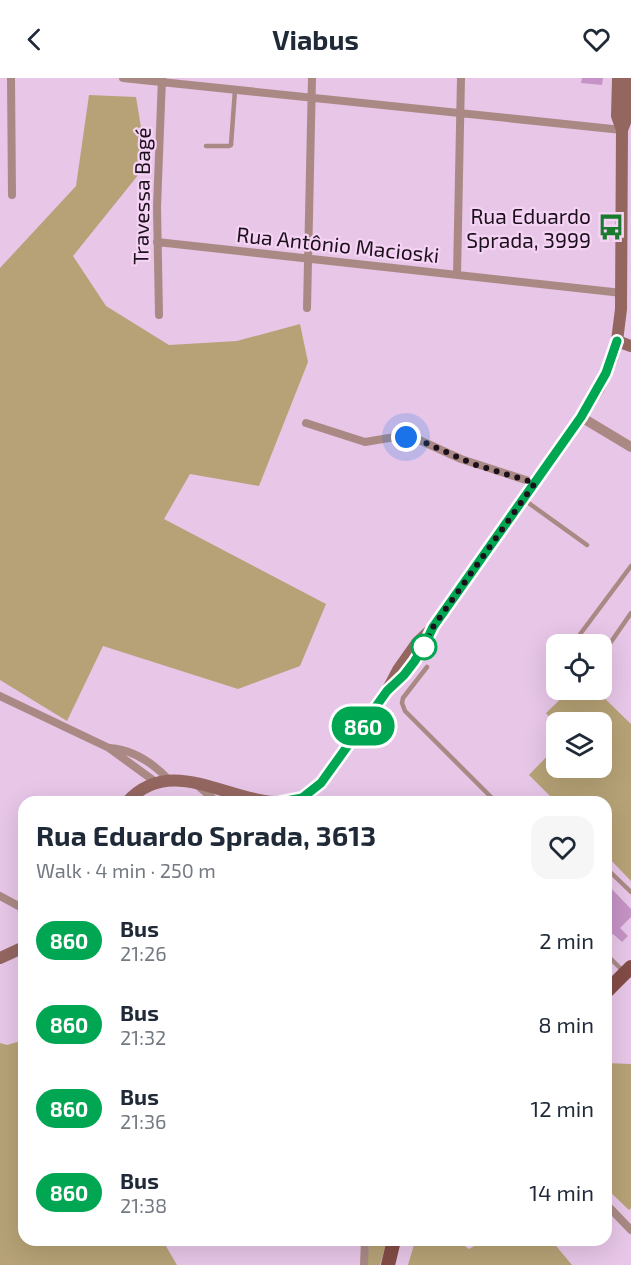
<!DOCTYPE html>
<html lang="en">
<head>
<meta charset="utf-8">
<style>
	body { margin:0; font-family:"Exo 2",sans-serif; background:#f6f6f7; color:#1f2937; height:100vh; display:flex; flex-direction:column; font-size:22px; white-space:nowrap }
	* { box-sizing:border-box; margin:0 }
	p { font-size:20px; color:#747a83 }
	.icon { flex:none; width:33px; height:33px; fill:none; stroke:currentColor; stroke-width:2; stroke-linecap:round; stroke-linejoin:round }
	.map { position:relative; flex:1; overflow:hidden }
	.panel { position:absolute; left:18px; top:718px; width:594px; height:450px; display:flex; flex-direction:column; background:#fff; border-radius:18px; box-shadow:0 6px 24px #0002 }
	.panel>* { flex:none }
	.badge { padding:0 12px; border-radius:20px; font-size:21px; line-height:39px }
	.controls { position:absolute; left:546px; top:556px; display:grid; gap:12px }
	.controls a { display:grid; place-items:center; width:66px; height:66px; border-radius:12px; background:#fff; box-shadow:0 6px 24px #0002; font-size:30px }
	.you { position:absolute; width:30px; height:30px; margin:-15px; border:4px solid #fff; border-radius:50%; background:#1a73e8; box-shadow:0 0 0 9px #1a73e833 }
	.map>.badge { position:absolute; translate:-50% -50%; box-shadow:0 0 0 3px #fff }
	.round { display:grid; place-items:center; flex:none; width:63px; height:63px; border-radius:18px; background:#f6f6f7 }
	.headline { display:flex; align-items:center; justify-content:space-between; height:102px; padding:0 18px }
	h1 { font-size:28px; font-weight:700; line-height:45px }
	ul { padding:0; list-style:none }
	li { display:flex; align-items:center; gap:18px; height:84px; padding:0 18px }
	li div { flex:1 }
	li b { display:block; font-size:22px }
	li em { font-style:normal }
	li .badge { min-width:66px; font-weight:700; text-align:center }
	header { display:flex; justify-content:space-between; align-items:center; height:78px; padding:0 18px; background:#fff; font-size:27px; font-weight:700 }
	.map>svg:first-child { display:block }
	.green { fill:#b6a276 }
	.building { fill:#c593c5 }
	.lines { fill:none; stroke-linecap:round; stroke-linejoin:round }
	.service { stroke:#aa8985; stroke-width:4.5 }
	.minor { stroke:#aa8985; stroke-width:8 }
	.tertiary { stroke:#aa8985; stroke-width:10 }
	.secondary { stroke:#946660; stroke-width:12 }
	.primary { stroke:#834c46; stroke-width:14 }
	.line-casing { stroke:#fff; stroke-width:14 }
	.line { stroke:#00a651; stroke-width:9 }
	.walk { stroke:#1c101c; stroke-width:6; stroke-dasharray:0 10.8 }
	.stop-dot { fill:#fff; stroke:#00a651; stroke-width:3 }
	.labels { text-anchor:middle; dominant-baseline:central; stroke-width:4.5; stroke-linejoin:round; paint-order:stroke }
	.street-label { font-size:21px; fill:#1c101c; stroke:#f5d3f4 }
	.poi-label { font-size:21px; fill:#1c101c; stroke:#f5d3f4; text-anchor:end }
</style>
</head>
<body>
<header><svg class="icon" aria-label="back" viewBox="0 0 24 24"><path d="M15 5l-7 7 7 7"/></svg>Viabus<svg class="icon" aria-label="heart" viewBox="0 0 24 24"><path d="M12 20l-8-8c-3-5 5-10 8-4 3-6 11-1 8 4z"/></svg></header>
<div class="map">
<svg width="631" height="1187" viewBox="0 0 631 1187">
	<rect width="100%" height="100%" fill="#e7c6e7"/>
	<path class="green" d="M89,17L136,19L147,86L73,178L106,228L169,267L237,263L300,246L308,284L259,408L190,396L164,441L326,526L300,588L238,611L103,568L67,643L0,602V190L76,108Z
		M570,612H596L631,646V803L606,777V724H556L529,697L556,669V690H602V645H556V647L546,635Z
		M24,962V984L19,998L24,1013V1162L163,1163L177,1187H0V965L7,967Z
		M606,985L631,986V1130L629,1132L606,1110Z
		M369,1163H387L380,1187H367Z
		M415,1163H458L469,1171L483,1163H552L572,1187H408Z"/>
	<path class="building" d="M582,0H603L602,7L581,5Z
		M606,805L631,831V839L620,850L628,858L622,864L613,856L606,863Z"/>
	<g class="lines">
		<path class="service" d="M206,68H229L231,67L235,12
			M523,421L587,467
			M578,559L631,488
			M602,577L631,535
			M427,589L403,620L402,625L405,633L496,724
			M606,790L631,814
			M606,876L623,893"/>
		<path class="minor" d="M11,0L12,117
			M123,0L622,52
			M157,164L622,215
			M457,197L461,0
			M307,230L312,0
			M159,237L157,129L162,0
			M306,345L365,364L395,359L417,361L461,381L535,405
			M0,618L109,670L157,705
			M110,670C134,672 153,685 169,702
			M197,707L217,724
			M0,818L24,831
			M606,1126L631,1152
			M364,1187L365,1162"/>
		<path class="tertiary" d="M581,339L631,369"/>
		<path class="secondary" d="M618,0L617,38L622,52
			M617,263L631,268
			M127,724C169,677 224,721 274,724
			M282,724L302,720L321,705L387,613L398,592L417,565L433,550L581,339L599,310L612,281L617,263L621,231L622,52L627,39L628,0
			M0,880L24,869"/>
		<path class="primary" d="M606,914L631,889
			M388,1187L394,1162"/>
	</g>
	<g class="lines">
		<g class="line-casing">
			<path id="line" d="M281,724L302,720L321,705L387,613L404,597L414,584L423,570L433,549L581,339L606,295L617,263"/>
		</g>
		<use href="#line" class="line"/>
		<path class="walk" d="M406,359L417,361L473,386L535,405L433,549L424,569"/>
	</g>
	<defs>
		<g id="bus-bare" transform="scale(2.07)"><path d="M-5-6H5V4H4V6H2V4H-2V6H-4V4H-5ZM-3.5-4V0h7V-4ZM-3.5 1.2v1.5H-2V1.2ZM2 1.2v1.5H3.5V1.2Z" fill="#197b2e" stroke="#f5d3f4" stroke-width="2.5" paint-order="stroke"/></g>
	</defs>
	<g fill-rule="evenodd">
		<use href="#bus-bare" x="611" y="149"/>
	</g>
	<circle class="stop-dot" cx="424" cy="569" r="12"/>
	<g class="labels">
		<g class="street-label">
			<text transform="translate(141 118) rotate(-89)">Travessa Bagé</text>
			<text transform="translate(338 166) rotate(6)">Rua Antônio Macioski</text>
		</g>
		<g class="poi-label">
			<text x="591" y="137">Rua Eduardo<tspan x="591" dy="24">Sprada, 3999</tspan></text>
		</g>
	</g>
</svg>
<div class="controls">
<a><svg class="icon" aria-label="locate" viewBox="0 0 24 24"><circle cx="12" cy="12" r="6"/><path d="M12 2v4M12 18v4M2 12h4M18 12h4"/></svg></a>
<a><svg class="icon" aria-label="layers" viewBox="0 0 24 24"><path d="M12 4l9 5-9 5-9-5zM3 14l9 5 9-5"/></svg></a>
</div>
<div class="you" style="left:406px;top:359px"></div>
<b class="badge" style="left:363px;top:648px;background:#00a651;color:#fff">860</b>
<section class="panel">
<div class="headline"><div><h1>Rua Eduardo Sprada, 3613</h1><p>Walk · 4 min · 250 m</p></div><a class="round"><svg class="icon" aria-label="heart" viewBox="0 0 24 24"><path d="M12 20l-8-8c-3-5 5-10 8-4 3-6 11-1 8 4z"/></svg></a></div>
<ul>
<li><span class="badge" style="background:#00a651;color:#fff">860</span><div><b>Bus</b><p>21:26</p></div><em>2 min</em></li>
<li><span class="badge" style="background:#00a651;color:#fff">860</span><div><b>Bus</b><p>21:32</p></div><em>8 min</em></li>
<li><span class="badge" style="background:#00a651;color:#fff">860</span><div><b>Bus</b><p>21:36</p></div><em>12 min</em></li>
<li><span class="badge" style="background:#00a651;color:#fff">860</span><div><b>Bus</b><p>21:38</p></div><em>14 min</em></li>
</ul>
</section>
</div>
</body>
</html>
